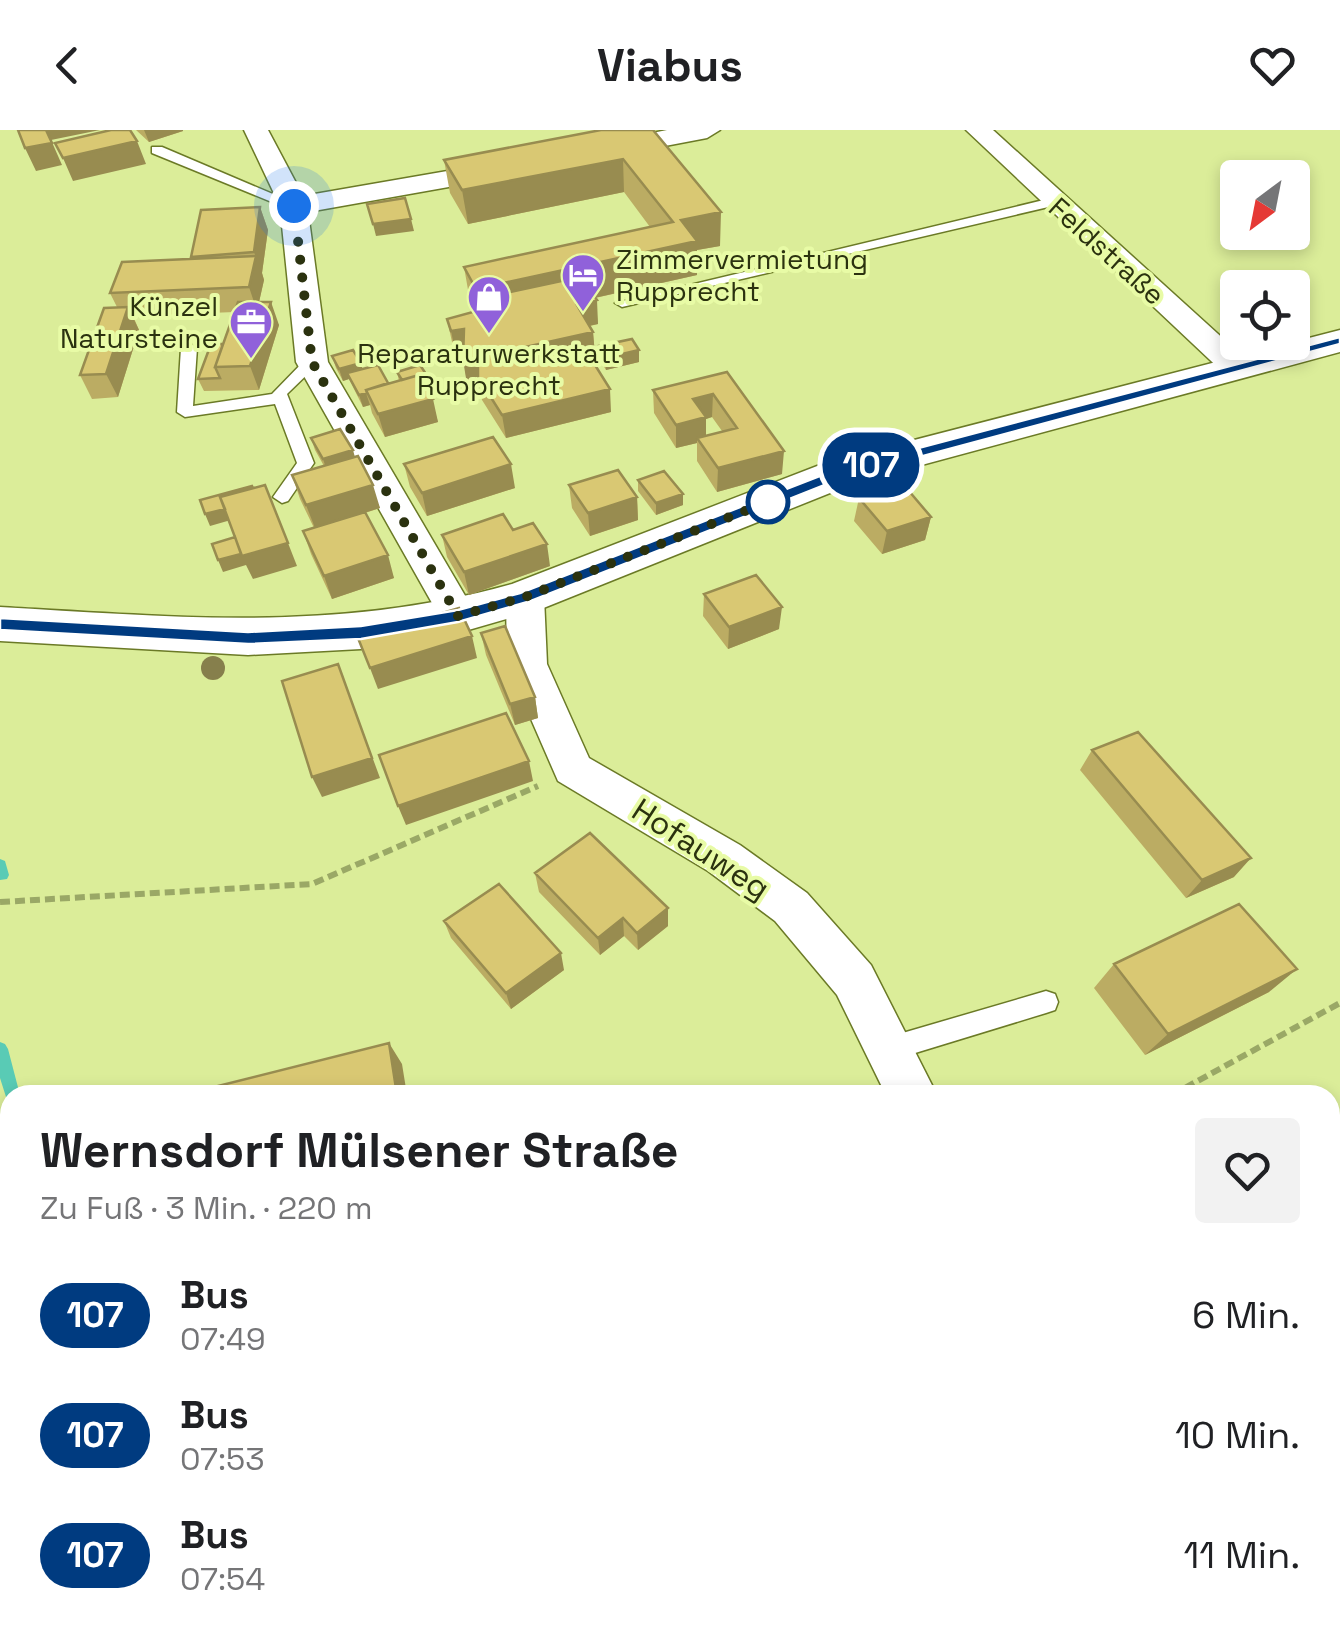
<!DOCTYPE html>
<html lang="de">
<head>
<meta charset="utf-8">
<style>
	body { margin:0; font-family:"Space Grotesk",sans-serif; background:#f2f2f2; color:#202124; height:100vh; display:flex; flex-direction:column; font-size:38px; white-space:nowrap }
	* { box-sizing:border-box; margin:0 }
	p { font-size:32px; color:#757577 }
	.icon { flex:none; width:55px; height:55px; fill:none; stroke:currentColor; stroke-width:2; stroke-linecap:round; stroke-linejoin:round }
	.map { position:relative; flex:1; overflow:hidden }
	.sheet { position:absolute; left:0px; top:955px; width:1340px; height:552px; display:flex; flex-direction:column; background:#fff; border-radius:30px 30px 0 0; box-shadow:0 5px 15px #0003 }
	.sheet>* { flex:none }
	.badge { padding:0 20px; border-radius:32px; font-size:35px; line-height:65px }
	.needle { width:65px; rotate:212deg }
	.controls { position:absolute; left:1220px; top:30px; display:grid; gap:20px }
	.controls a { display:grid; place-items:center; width:90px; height:90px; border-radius:10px; background:#fff; box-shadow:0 5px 15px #0003; font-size:50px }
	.you { position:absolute; width:50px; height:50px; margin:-25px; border:8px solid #fff; border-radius:50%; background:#1a73e8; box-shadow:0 0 0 15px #1a73e833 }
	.map>.badge { position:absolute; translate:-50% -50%; box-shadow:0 0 0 5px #fff }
	.round { display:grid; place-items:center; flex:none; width:105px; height:105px; border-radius:10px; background:#f2f2f2 }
	.headline { display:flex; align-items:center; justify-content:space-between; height:170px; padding:0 40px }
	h1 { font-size:48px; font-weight:600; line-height:75px }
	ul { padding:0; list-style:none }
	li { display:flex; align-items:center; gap:30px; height:120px; padding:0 40px }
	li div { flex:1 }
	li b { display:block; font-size:38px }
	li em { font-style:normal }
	li .badge { min-width:110px; font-weight:700; text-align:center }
	header { display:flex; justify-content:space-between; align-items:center; height:130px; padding:0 40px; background:#fff; font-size:45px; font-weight:600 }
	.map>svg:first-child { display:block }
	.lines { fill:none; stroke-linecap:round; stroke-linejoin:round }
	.stream { fill:#59cbb5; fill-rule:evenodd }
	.service-casing { stroke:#6b7a26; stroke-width:3 }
	.minor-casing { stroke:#6b7a26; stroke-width:3 }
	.tertiary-casing { stroke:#6b7a26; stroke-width:3 }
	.path { stroke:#9aa866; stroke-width:6; stroke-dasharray:10 5; stroke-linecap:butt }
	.service { fill:#fff; fill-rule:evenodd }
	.minor { fill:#fff; fill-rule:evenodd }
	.tertiary { fill:#fff; fill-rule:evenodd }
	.tree { fill:#867f4c }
	.wall { fill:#bbac63; fill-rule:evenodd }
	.shaded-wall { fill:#988c50 }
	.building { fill:#d9c873; stroke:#988c50; stroke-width:2.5 }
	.line { fill:#003b80; stroke:#fff; stroke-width:2.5 }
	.walk { stroke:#2b320f; stroke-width:10; stroke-dasharray:0 18 }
	.stop-dot { fill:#fff; stroke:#003b80; stroke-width:5 }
	.labels { text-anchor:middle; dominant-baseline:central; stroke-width:8; stroke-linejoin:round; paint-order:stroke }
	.far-street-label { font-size:28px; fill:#2b320f; stroke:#e8fba6 }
	.far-poi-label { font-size:28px; fill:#2b320f; stroke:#e8fba6; text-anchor:start }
	.street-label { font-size:32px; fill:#2b320f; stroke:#e8fba6 }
</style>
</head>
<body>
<header><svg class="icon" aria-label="back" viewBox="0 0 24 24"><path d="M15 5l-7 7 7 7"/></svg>Viabus<svg class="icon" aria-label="heart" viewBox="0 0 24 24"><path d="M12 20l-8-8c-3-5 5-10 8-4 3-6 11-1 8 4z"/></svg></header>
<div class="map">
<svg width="1340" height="1507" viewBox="0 0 1340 1507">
	<rect width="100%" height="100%" fill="#dbed99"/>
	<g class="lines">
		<path class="stream" d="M0,729L5,731L9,745L7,749L0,750Z
			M0,912L5,914L8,919L20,965H10V972L7,970L0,948Z
			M140,1498H160L162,1507H142Z"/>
		<g class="service-casing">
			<path id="service" d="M152,17H162L301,76L289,79L152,23Z
				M1052,68L1057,69V75L622,177L615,173Z
				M189,213L197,218L193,276L272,264L306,229L320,232L287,264L314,333L288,371L282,373L273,367L297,333L275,274L185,287L177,282L181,218Z
				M1046,861L1055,864L1058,872L1055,880L1046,883L889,931L880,927L877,919L880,911L889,907Z"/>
		</g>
		<g class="minor-casing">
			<path id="minor" d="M244,0H268L303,66L505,31L518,39L505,47L308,82L328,232L477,486L471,496L458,500L445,496L296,232L280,76Z
				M667,0H720L707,8L602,28L589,20L593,15Z
				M966,0H993L1249,232L1254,239L1249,246H1227Z
				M525,454L538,458L544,467L547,534L589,628L740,715L807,763L871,835L937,965H886L837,865L775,791L708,741L558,651L507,534L506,467L512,458Z
				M0,1043L10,1047V1132L0,1128Z
				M61,1498H125L128,1507H62Z
				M1150,1498H1214V1507H1148Z"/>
		</g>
		<g class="tertiary-casing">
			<path id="tertiary" d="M1340,200V222L855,353L541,479L458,503L361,519L248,525L0,511V477C178,487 337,503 512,454L825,333Z"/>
		</g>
		<path class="path" d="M0,772L312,754L538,656
			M1172,965L1340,873"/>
		<use href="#service" class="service"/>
		<use href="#minor" class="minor"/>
		<use href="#tertiary" class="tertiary"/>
	</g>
	<circle class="tree" cx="213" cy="538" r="12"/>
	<path class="wall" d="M136,0H183V1L149,12Z
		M601,0L720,116L697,120V145L595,168L598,194L590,196L593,202L595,225L590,226L611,282L506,308L482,270L479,252L467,254L463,223L456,225L452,212L447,189L473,182L474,179L470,171L464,137L650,97L624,62L468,94L450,63L444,30Z
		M260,77L268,100L262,143L264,150L259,172L279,195L259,260L204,261L198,249L223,214L235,182L133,186L139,200L118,267L92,269L80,245L117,177L110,163L192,129L191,127Z
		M599,216L639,220V232L606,240L599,228Z
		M332,226L362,239L388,253L399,251L397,242L432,261L429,262L438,292L385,307L372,283L370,275L363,277L349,249L343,251L336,238Z
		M727,242L782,344L717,362L697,331V313L676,318L654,283L653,260ZM712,287L722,301L706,306V289Z
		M311,308L355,327L380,378L365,383L394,448L332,469L311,424L303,401L314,398L300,369L292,345L324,336L315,320Z
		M404,334L515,358L427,386L410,357Z
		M638,350L683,364V375L656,385L638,361Z
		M569,355L637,367L638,390L590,406L572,378Z
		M859,368L931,387L925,410L882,424L854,391Z
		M513,400L550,436L469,465L447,427L442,405Z
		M704,464L779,499L728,519L703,486Z
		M481,503L535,567L538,588L515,595L486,525Z
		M1092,620L1234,747L1186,768L1080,640Z
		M535,743L668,778V796L638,820L624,806L600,825L539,762Z
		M444,791L564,840L511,879L451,808Z
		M1114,834L1269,862L1145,925L1094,858Z
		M1340,1287L1336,1448L1330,1447V1289Z
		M959,1498H1147L1148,1507H960Z"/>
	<path class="shaded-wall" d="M46,0H100L51,10L62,35L36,41L25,18Z
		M144,0H183V1L149,12Z
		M137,11L146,34L73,51L63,28Z
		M623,29L624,62L468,94L462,60Z
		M260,77L268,100L262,143L264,150L257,181L249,157L256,128L254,122Z
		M721,82L720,116L697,120V145L482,193L476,159L681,90Z
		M411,89L414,101L376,106L373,94Z
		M597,170L598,194L578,198L577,175Z
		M271,172L279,195L259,260L250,236Z
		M128,177L139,200L118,267L106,244Z
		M464,199L468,223L456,225L451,201Z
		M593,202L595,225L528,241L525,217Z
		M639,220V232L606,240L605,228Z
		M478,228L479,252L467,254L463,230Z
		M361,233L364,245L347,243L349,249L343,251L339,239Z
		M430,250L432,261L409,269L406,257Z
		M610,259L611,282L506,308L502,285Z
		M366,263L370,275L363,277L359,265Z
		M713,264L712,287L706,289V311L697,308V313L676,318V295L693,269Z
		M433,269L438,292L385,307L378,284Z
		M353,320L356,331L327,341L323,329Z
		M784,321L782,344L717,362L718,338Z
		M511,334L515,358L427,386L422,363Z
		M373,355L380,378L315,398L306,375Z
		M683,364V375L656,385V373Z
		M637,367L638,390L590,406L588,383Z
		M258,369L262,381L210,396L205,384Z
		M931,387L925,410L882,424L887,401Z
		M288,413L297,436L253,449L246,435L223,442L218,430Z
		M547,414L550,436L469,465L464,442Z
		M388,425L394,448L332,469L324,446Z
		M782,477L779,499L728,519L729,497Z
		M472,506L477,528L378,559L370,538Z
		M338,534L380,648L322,667L312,647Z
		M535,567L538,588L515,595L510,574Z
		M529,631L533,651L406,695L398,676Z
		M1251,728L1234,747L1186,768L1202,750Z
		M668,778V796L638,820L637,803Z
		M623,788L624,806L600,825L598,808Z
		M561,823L564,840L511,879L506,863Z
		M1297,839L1269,862L1145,925L1168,904Z
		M389,913L402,934L407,965H397Z
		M0,1309H5L10,1343V1422L0,1427Z"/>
	<path class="building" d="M18,0H46L52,13L25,18Z
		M111,0H130L137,11L63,28L55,13Z
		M601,0H653L721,82L681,90L697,111L476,159L464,137L673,92L623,29L462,60L444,30Z
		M405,68L411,89L373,94L367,74Z
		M260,77L254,122L191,127L201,80Z
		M256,126L249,157L110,163L122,132Z
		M580,147L597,170L577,175L593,202L525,217L534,231L585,219L610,259L502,285L478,247V228L463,230L464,199L451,201L447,189L473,182L478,169Z
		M238,172H271L250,236L215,237Z
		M128,177L106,244L80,245L104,178Z
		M632,209L639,220L605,228L599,216Z
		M211,214H223L215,237L220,248L198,249Z
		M353,220L361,233L339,239L332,226Z
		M378,235L388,253L366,260L367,263L359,265L347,243Z
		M420,235L430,250L423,252L419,245L402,250L397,242Z
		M727,242L784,321L718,338L697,308L737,298L713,264L693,269L706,287L676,295L653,260Z
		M419,245L433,269L378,284L366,260Z
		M340,299L353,320L323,329L311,308Z
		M493,307L511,334L422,363L404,334Z
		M358,326L373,355L306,375L292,345Z
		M618,340L637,367L588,383L569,355Z
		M664,341L683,364L656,373L638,350Z
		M903,354L931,387L887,401L859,368Z
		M265,355L288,413L242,426L220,367Z
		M252,356L253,358L220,367L225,379L205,384L200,370Z
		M365,382L388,425L324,446L303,401Z
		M503,384L513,400L533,393L547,414L464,442L442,405Z
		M235,407L241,424L218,430L212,414Z
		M756,445L782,477L729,497L704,464Z
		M459,478L472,506L370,538L358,508Z
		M505,496L535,567L510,574L481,503Z
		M338,534L372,628L312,647L282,551Z
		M506,583L529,631L398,676L379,625Z
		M1138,602L1251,728L1202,750L1092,620Z
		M590,703L668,778L637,803L623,788L598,808L535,743Z
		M499,754L561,823L506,863L444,791Z
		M1239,774L1297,839L1168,904L1114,834Z
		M389,913L397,965H206V959Z
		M1340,1288V1445L1336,1448L1330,1438V1293Z
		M977,1498H1147L1148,1507H978Z"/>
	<path class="line" d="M1340,207V214L845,347L531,471L458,492L361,509L248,514L0,500V488L248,502L361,496L458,480L520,463L835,340Z"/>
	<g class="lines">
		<path class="walk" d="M294,76L312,232L458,486L525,467L768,372"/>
	</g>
	<defs>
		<g id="hotel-pin" transform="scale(2.25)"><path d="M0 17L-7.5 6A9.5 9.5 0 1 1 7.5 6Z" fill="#9061da" stroke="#e8fba6"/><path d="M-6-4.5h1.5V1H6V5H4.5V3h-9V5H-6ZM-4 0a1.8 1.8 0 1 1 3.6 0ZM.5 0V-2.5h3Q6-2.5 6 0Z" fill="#fff"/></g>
		<g id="shop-pin" transform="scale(2.25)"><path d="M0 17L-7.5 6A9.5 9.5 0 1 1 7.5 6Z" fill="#9061da" stroke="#e8fba6"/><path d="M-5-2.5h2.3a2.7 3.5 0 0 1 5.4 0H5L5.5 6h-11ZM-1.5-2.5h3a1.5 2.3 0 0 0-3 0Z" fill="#fff"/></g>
		<g id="office-pin" transform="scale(2.25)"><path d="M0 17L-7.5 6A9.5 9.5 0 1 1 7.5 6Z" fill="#9061da" stroke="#e8fba6"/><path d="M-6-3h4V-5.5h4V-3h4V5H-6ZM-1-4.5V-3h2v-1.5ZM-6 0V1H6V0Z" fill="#fff"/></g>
	</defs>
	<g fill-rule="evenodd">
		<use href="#hotel-pin" x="583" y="145"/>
		<use href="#shop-pin" x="489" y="167"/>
		<use href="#office-pin" x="251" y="192"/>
	</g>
	<circle class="stop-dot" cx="768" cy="372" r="20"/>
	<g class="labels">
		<g class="far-street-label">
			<text transform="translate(1107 121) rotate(42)">Feldstraße</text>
		</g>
		<g class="far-poi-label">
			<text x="616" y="129">Zimmervermietung<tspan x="616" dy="32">Rupprecht</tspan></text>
			<text x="218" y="176" text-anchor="end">Künzel<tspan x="218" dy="32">Natursteine</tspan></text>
			<text x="489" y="223" text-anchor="middle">Reparaturwerkstatt<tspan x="489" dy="32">Rupprecht</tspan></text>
		</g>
		<g class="street-label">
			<text transform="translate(701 719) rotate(33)">Hofauweg</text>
		</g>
	</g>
</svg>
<div class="controls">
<a><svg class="needle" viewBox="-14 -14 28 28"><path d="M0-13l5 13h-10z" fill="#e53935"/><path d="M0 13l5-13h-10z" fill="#757577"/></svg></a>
<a><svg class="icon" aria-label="locate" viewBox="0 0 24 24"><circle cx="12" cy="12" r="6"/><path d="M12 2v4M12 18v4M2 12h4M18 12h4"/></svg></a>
</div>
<div class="you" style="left:294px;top:76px"></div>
<b class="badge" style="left:871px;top:335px;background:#003b80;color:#fff">107</b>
<section class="sheet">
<div class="headline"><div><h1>Wernsdorf Mülsener Straße</h1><p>Zu Fuß · 3 Min. · 220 m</p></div><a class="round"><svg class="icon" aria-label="heart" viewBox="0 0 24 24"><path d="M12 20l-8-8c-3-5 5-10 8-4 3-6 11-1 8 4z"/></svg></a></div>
<ul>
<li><span class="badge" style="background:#003b80;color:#fff">107</span><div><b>Bus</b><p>07:49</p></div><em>6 Min.</em></li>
<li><span class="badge" style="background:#003b80;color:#fff">107</span><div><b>Bus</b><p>07:53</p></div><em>10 Min.</em></li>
<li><span class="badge" style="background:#003b80;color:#fff">107</span><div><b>Bus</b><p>07:54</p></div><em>11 Min.</em></li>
</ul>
</section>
</div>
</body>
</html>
